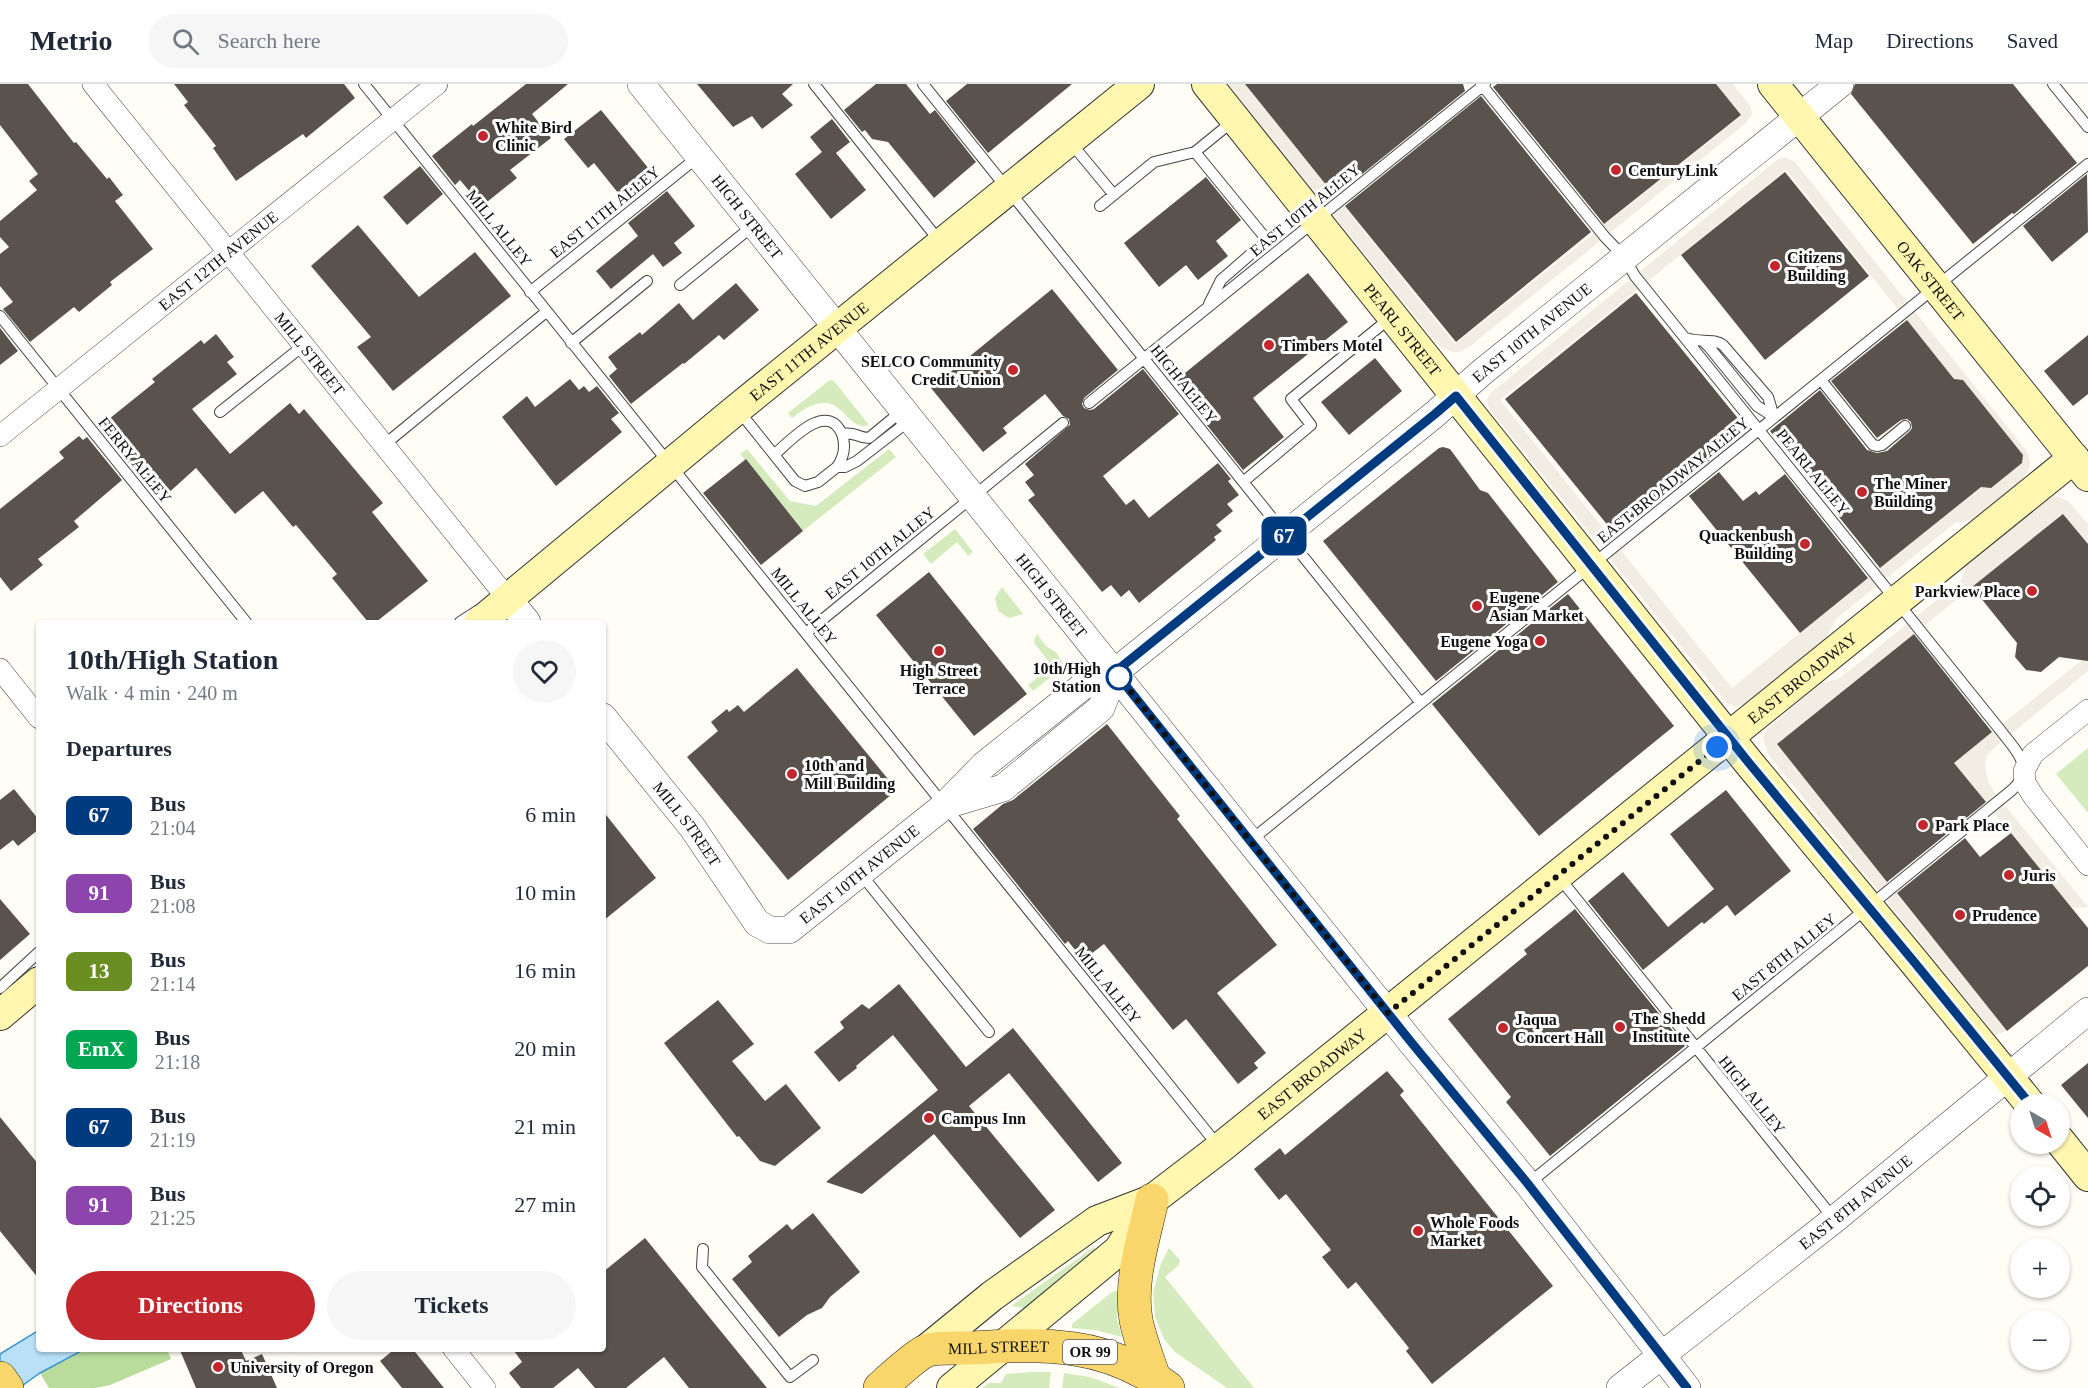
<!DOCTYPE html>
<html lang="en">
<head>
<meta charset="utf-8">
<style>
	body { margin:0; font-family:Georgia,serif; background:#f6f6f7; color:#1f2937; height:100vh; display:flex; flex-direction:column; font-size:22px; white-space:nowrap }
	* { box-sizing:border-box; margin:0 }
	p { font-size:20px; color:#747a83 }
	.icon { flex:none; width:33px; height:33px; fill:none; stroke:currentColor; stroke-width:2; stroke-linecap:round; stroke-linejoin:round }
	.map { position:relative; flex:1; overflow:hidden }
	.side { position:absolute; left:36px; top:536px; width:570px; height:732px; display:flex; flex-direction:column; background:#fff; border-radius:6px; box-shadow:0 2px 4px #0004 }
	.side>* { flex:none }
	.badge { padding:0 12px; border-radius:9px; font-size:21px; line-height:39px }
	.needle { width:39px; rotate:141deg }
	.buttons { position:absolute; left:2010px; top:1010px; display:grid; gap:12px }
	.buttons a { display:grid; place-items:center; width:60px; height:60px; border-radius:50%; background:#fff; box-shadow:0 2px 4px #0004; font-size:30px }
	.you { position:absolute; width:30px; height:30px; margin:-15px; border:4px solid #fff; border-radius:50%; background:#1a73e8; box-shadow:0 0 0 9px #1a73e833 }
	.map>.badge { position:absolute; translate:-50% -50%; box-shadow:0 0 0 3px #fff }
	h2 { padding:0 30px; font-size:22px; line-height:54px }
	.round { display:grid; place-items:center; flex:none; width:63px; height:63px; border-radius:32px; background:#f6f6f7 }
	.summary { display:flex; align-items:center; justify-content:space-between; height:102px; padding:0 30px }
	h1 { font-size:28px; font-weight:600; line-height:45px }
	.button { display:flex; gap:12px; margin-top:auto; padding:12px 30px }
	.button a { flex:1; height:69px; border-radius:36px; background:#c4262e; color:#fff; font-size:24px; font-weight:600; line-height:69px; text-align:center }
	.button a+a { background:#f6f6f7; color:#1f2937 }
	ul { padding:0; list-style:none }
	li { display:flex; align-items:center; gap:18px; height:78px; padding:0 30px }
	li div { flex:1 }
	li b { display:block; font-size:22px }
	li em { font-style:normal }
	li .badge { min-width:66px; font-weight:700; text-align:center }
	header { display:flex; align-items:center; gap:36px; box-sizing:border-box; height:84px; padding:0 30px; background:#fff; border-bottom:2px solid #e0e1e3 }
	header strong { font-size:28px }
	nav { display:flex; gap:33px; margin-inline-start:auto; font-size:21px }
	.search { width:420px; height:54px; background:#f6f6f7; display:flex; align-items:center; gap:15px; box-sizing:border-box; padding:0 21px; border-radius:33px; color:#747a83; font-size:22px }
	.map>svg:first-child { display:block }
	.green { fill:#d5ebbd }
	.forest { fill:#b9dc9c }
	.plaza { fill:#f1ede2; fill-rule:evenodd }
	.water { fill:#b9e0f7; stroke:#3f96cf; stroke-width:1.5 }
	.building { fill:#5a524d }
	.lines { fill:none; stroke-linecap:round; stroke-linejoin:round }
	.service-casing { stroke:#444; stroke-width:12 }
	.minor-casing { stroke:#444; stroke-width:22 }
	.tertiary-casing { stroke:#444; stroke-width:28 }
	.secondary-casing { stroke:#333; stroke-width:32 }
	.primary-casing { stroke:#222; stroke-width:34 }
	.service { stroke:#fff; stroke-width:10 }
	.minor { stroke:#fff; stroke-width:21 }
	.tertiary { stroke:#fff; stroke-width:27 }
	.secondary { stroke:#fff6b0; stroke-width:30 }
	.primary { stroke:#f9d66b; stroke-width:33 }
	.line-casing { stroke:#fff; stroke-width:14 }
	.line { stroke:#003b80; stroke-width:9 }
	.walk { stroke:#111; stroke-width:6; stroke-dasharray:0 10.8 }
	.poi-dot { fill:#c4262e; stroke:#fff; stroke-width:2 }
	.stop-dot { fill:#fff; stroke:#003b80; stroke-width:3 }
	.labels { text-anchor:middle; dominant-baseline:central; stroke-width:6; stroke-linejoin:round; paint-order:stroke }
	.shield { fill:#fff; stroke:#585858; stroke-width:1.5 }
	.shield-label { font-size:15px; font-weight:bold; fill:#111 }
	.poi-label { font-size:16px; font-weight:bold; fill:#111; stroke:#fff; text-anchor:start }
	.street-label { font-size:16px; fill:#111; stroke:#fff }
	.stop-label { font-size:16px; font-weight:bold; fill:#111; stroke:#fff; text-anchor:end }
</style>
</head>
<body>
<header>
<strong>Metrio</strong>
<div class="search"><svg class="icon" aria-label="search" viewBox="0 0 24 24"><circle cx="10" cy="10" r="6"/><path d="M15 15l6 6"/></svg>Search here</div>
<nav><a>Map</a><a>Directions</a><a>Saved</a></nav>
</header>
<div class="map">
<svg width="2088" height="1304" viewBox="0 0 2088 1304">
	<rect width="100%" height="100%" fill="#fffdf5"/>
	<path class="green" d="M830,296L834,297L869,341C843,350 843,293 792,334L788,329Z
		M747,365L790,417L816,422L889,365L896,373L803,447L740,370Z
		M955,445L973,468L968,472L957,458L931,480L923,470Z
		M1002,503L1023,530L1009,534L998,527L995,514Z
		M1037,550L1046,562L1056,568L1064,581L1062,584L1033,607L1028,601L1052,582L1035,560L1034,556Z
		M2088,664V729L2056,690Z
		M1094,1163L1098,1168L1031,1225L1011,1222Z
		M1169,1164L1180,1176L1179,1181L1165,1193L1254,1304H1227L1175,1268L1164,1255L1155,1233L1153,1209L1161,1179Z
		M1120,1206L1117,1234L1122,1253L1095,1246L1072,1244V1240L1112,1208Z
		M1031,1288H1051L1049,1304H982L989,1299H1001L1006,1290Z
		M1064,1289L1090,1293L1120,1304H1062Z"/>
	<path class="forest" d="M85,1265H167L171,1275L110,1301L95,1304H49L40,1289Z"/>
	<path class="plaza" d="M1228,0H1245L1455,260L1741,32L1716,0H1733L1751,23L1752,31L1746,39L1469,263L1460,268H1452L1439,262Z
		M1785,73L1795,78L2026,366L2029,373L2030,380L2028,387L2021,397L1973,436L1955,439L1836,535L1825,556L1745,620L1736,623L1727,619L1713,602L1491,327L1488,322L1487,314L1493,307L1778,75ZM1786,86L2017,373L1732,604L1500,316Z
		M2056,412L2068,417L2088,440V460L2063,430L1777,660L2007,947L1995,951L1768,670L1763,654L1767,645L1823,598L1838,595L1855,582L1961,496L1967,481L2047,415Z
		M2088,571V587L1995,663L1986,673L1985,681L1988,697L1994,708L2088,823L2071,824L1954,679Z"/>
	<path class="water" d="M39,1246V1264L85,1265L40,1289L19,1304H0V1270Z"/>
	<path class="building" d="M0,0H28L74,59L76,58L107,95L109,93L123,111L115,117L153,165L110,198L112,201L79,228L74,223L30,258L3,225L13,218L0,202V170L9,163L0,153V137L37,106L29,97L38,90L0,41Z
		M174,0H344L355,14L306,54L303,50L236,97L213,64L216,62L184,21L188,18Z
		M526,0H568L532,30L551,54L510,86L517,94L482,122L460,96L455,101L432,72L472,40L473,42Z
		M697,0H793L782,10L793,21L762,45L752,32L733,43Z
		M876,0H906L930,30L935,26L976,78L934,114L888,58L872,55L865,46L862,48L844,26Z
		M967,0H1072L988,69L946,17Z
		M1245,0H1463L1465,7L1335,112Z
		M1497,0H1716L1741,31L1604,140L1493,3Z
		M1855,0H2013L2077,79L2014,130L2012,129L1973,160L1851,10Z
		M1481,12L1591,148L1456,258L1345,122Z
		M601,26L658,96L627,120L594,79L588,84L564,55Z
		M832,35L850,58L836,69L866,106L831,135L795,90L822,68L810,53Z
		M420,82L443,110L407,141L383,113Z
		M1785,88L1869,192L1765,276L1681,171Z
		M2087,90L2088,148L2052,178L2023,142Z
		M1206,93L1241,136L1216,157L1228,172L1198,196L1186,181L1159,203L1124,159Z
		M667,107L695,142L674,159L682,169L663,183L653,170L611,205L596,187L638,152L628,139Z
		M358,141L419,213L475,168L511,212L393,307L357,263L371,253L311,182Z
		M1308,189L1348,238L1253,314L1284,353L1243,386L1169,294L1182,285L1185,289Z
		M736,199L759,226L724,256L719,251L684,280L683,279L631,320L609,292L617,285L608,273L640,248L642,251L679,219L693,236Z
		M1052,205L1118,286L1084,314L1082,320L1084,324L1090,326L1094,325L1143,285L1179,330L1103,392L1126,421L1134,415L1149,434L1218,379L1231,395L1228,397L1239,411L1227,420L1233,427L1216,441L1222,447L1214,453L1216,456L1139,519L1129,506L1121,513L1111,501L1102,508L1028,416L1035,411L1025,398L1034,391L1025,380L1070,341L1069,335L1063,332L1045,310L1003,344L1007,349L983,368L931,304Z
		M1636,209L1745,343L1707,374L1710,376L1680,400L1678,398L1614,449L1505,315Z
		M1907,236L1954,295L1963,296L2023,371L2022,379L1991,404L1981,403L1880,484L1770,347L1820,306L1867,366L1877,369L1887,367L1910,347L1912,344L1911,338L1907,335L1901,336L1877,354L1831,297Z
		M0,244L18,267L0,281Z
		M216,250L234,273L227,278L237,290L192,325L230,370L290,319L299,330L304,325L383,419L372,428L428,497L376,538H368L332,494L337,490L296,441L293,443L263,407L235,430L196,384L164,413L138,383L134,386L99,343L155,298L152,295L201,256L204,260Z
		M2088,251V310L2073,322L2044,287Z
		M1375,274L1402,307L1349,351L1321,318Z
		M570,295L579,306L584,302L589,308L597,302L619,329L611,335L622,348L556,402L502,333L527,312L535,323Z
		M79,352L83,356L87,353L122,396L74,437L79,443L38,475L43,481L11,507L0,493V425L64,374L59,368Z
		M1443,363L1450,365L1480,406L1488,409L1558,498L1436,597L1323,457L1439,364Z
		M746,375L803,447L761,481L703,409Z
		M1719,388L1743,417L1756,407L1759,411L1785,390L1868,494L1800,549L1689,412Z
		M2063,430L2088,460V577L2059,573L2041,588L2026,586L2015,573L2017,559L1972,503Z
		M929,488L1027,610L974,652L876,531Z
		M1568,510L1674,642L1539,752L1432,620Z
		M1914,550L1992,648L1954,679L1986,718L1887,798L1777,660Z
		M797,584L897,706L788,796L687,673L718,647L711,638L727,625L729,628L738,621L744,628Z
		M1107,640L1180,732L1177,735L1277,861L1217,909L1266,969L1254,979L1258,984L1238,1000L1186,935L1173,946L1104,860L1083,876L1068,857L1065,860L973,745L1003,720L1013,716Z
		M14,705L39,736V745L18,762L13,756L0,766V716Z
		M1726,706L1791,787L1735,832L1727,821L1704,840L1702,838L1643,886L1588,817L1623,788L1668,843L1714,805L1670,750Z
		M603,727L656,794L603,837Z
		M2011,749L2088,844V882L2007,947L1897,809L1965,754L1980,773Z
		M0,815L30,850L0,876Z
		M1575,825L1685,962L1550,1072L1506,1018L1511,1013L1448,935L1527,870L1524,866Z
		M899,900L966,983L1013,944L1122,1079L1098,1098L1009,989L969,1022L1055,1126L1020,1154L934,1050L862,1110L826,1098L938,1006L893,951L856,982L857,984L839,998L814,968L844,944L840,938L862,920L869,925Z
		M718,916L754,960L732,977L765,1017L786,1000L821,1044L775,1082L760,1077L739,1052L737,1053L664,959Z
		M2088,979V1034L2061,1001Z
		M1387,987L1404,1007L1400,1011L1553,1202L1432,1300L1406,1267L1409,1264L1356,1198L1348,1205L1322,1173L1331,1166L1286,1110L1279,1116L1254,1085L1280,1064L1285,1071Z
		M0,1033L39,1081V1195L0,1147Z
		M813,1129L860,1188L830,1213L822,1224L807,1231L779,1253L732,1195L752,1178L748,1172L787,1140L792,1146Z
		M645,1154L767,1304H689L664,1273L626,1304H595L578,1284L553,1304H521L509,1289L522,1278L512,1264H603V1188Z
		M179,1264H240L246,1277L262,1270L277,1304H196Z
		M396,1264H412L444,1304H402L380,1277Z"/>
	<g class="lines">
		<g class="service-casing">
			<path id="service" d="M364,0L1219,1063
				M814,0L941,159
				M923,0L1421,619
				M1481,0L1605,153L1624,173L1635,192L2001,647C2016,667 2036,684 2012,706L1528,1100
				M2053,0L2088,43
				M1071,59L1114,111
				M1195,68L1267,156L1221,196L1209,220
				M1100,122L1154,78L1195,68L1233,37
				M680,201L754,141
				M530,208L699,72
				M0,232L246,538
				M1686,254C1699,259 1714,254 1723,261L1768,313L1774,333
				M1704,258L1709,263L1757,322L1774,333
				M571,259L647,197
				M1821,296L1873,361L1878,362L1882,361L1905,342
				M1089,319L1485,0
				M739,327L795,397L805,402L818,398L837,383H845L857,377L910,336
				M220,328L304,261
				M384,361L546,228
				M775,370C791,356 827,316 842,350C855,347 857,354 869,354L903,326
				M837,383C844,373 846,362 842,350
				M1243,398L1311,341L1291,315L1390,234
				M460,538L477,527
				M806,549L1063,339
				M1250,757L2088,80
				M860,789L989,948
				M1558,792L1834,1135
				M0,904L39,868
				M703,1165L702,1183L790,1293L813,1276"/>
		</g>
		<g class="minor-casing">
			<g id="minor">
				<path id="s1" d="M93,0L508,515"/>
				<path id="s2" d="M0,352L437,0"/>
				<path d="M0,585L39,634"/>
				<path d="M2088,626L2033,670L2024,687L2025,699L2034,713L2088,781"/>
				<path d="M453,1264L485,1304"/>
			</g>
		</g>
		<g class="tertiary-casing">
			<g id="tertiary">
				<path id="s3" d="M641,0L1411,958L1528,1100L1687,1304"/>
				<path d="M508,515L527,538"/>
				<path id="s4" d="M603,633L692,743L757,839L770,846H789L944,722L984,681L1083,602L1115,588L1435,330L1481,289L1840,0"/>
				<path d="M946,721L1003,704L1101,624L1115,588"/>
				<path id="s5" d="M1620,1304L1835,1135L2088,927"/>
			</g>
		</g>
		<g class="secondary-casing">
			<g id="secondary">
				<path id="s6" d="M1207,0L1749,679L1915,879L2030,1020"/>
				<path id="s7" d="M1773,0L2088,392"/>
				<path id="s8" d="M480,538L737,325L1139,0"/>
				<path d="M0,931L39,898"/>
				<path d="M2060,1057L2088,1092"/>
				<path id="s9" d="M926,1266L992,1212L1097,1137L1152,1116L1220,1064L2074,374"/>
				<path d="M952,1304L1119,1166L1148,1121"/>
			</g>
		</g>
		<g class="primary-casing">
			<g id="primary">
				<path d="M1152,1116C1144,1154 1129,1197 1136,1236C1140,1256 1148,1275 1154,1294"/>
				<path d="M0,1294L7,1304"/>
				<path id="s10" d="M880,1304C889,1296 917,1270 926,1267C934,1263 962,1264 972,1264C1045,1259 1106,1258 1168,1304"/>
			</g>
		</g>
		<use href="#service" class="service"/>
		<use href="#minor" class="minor"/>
		<use href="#tertiary" class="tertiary"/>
		<use href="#secondary" class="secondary"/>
		<use href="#primary" class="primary"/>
	</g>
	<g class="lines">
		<g class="line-casing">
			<path id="line" d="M1687,1304L1528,1100L1411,958L1115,588L1141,567L1435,330L1456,312L1749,679L1915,879L2030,1020"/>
		</g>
		<use href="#line" class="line"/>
		<path class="walk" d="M1119,593L1115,588L1388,929L1717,663"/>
	</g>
	<g class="poi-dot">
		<circle cx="483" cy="52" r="6"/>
		<circle cx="1616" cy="86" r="6"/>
		<circle cx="1775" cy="182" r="6"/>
		<circle cx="1269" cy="261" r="6"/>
		<circle cx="1013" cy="286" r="6"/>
		<circle cx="1862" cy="408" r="6"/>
		<circle cx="1805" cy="460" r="6"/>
		<circle cx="2032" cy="507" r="6"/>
		<circle cx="1477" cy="522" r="6"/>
		<circle cx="1540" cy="557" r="6"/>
		<circle cx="939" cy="567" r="6"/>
		<circle cx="792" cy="690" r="6"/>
		<circle cx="1923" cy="741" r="6"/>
		<circle cx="2009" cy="791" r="6"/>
		<circle cx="1960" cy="831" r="6"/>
		<circle cx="1620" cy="943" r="6"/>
		<circle cx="1503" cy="944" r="6"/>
		<circle cx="929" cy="1034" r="6"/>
		<circle cx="1418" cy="1147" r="6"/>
		<circle cx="218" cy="1283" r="6"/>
	</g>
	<circle class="stop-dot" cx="1119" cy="593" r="12"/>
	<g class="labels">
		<rect class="shield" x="1063" y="1256" width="54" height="24" rx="4.5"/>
		<g class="shield-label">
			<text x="1090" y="1268">OR 99</text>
		</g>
		<g class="poi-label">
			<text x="495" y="43">White Bird<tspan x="495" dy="18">Clinic</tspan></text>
			<text x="1628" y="86">CenturyLink</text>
			<text x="1787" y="173">Citizens<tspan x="1787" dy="18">Building</tspan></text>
			<text x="1281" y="261">Timbers Motel</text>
			<text x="1001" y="277" text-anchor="end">SELCO Community<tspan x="1001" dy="18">Credit Union</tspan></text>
			<text x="1874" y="399">The Miner<tspan x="1874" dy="18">Building</tspan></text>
			<text x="1793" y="451" text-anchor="end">Quackenbush<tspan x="1793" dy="18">Building</tspan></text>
			<text x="2020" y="507" text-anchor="end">Parkview Place</text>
			<text x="1489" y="513">Eugene<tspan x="1489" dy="18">Asian Market</tspan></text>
			<text x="1528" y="557" text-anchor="end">Eugene Yoga</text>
			<text x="939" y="586" text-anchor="middle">High Street<tspan x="939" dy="18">Terrace</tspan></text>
			<text x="804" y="681">10th and<tspan x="804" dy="18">Mill Building</tspan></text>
			<text x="1935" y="741">Park Place</text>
			<text x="2021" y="791">Juris</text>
			<text x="1972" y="831">Prudence</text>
			<text x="1632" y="934">The Shedd<tspan x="1632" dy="18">Institute</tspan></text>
			<text x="1515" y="935">Jaqua<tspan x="1515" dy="18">Concert Hall</tspan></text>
			<text x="941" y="1034">Campus Inn</text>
			<text x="1430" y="1138">Whole Foods<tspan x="1430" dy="18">Market</tspan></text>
			<text x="230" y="1283">University of Oregon</text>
		</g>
		<g class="street-label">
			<text transform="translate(1305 126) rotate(-39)">EAST 10TH ALLEY</text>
			<text transform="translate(605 128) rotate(-39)">EAST 11TH ALLEY</text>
			<text stroke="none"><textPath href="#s3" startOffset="170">HIGH STREET</textPath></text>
			<text transform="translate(499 144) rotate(51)">MILL ALLEY</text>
			<text stroke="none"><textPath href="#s2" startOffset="280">EAST 12TH AVENUE</textPath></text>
			<text stroke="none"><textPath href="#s7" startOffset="252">OAK STREET</textPath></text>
			<text stroke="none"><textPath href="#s6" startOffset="314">PEARL STREET</textPath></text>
			<text stroke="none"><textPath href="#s4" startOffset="1246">EAST 10TH AVENUE</textPath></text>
			<text stroke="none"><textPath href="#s8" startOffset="426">EAST 11TH AVENUE</textPath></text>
			<text stroke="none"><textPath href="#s1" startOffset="346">MILL STREET</textPath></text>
			<text transform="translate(1184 300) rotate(51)">HIGH ALLEY</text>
			<text transform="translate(135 376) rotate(51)">FERRY ALLEY</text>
			<text transform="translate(1813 388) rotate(51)">PEARL ALLEY</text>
			<text transform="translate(1673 396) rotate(-39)">EAST BROADWAY ALLEY</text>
			<text transform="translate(880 469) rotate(-39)">EAST 10TH ALLEY</text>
			<text stroke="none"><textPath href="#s3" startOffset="656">HIGH STREET</textPath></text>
			<text transform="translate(804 522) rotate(51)">MILL ALLEY</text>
			<text stroke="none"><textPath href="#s9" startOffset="1107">EAST BROADWAY</textPath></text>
			<text stroke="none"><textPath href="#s4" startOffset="136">MILL STREET</textPath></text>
			<text stroke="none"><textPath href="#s4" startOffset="381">EAST 10TH AVENUE</textPath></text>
			<text transform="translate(1784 873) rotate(-39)">EAST 8TH ALLEY</text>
			<text transform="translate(1108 901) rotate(51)">MILL ALLEY</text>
			<text stroke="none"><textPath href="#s9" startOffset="477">EAST BROADWAY</textPath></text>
			<text transform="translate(1752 1011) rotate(51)">HIGH ALLEY</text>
			<text stroke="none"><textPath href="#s5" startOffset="300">EAST 8TH AVENUE</textPath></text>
			<text stroke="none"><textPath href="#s10" startOffset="132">MILL STREET</textPath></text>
		</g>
		<g class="stop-label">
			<text x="1101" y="584">10th/High<tspan x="1101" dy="18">Station</tspan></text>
		</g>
	</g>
</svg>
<div class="buttons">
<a><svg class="needle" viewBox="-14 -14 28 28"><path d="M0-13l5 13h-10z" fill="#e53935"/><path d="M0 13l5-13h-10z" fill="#747a83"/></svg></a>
<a><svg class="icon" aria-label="locate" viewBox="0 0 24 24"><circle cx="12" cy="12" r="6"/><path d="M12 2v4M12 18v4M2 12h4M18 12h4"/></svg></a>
<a>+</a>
<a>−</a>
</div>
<div class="you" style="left:1717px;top:663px"></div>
<b class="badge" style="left:1284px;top:452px;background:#003b80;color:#fff">67</b>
<section class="side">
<div class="summary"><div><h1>10th/High Station</h1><p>Walk · 4 min · 240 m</p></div><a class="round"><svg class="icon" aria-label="heart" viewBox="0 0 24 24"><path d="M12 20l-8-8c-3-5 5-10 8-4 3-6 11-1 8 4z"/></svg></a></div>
<h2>Departures</h2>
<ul>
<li><span class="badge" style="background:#003b80;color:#fff">67</span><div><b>Bus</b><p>21:04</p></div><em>6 min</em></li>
<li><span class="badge" style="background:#8e44ad;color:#fff">91</span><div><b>Bus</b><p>21:08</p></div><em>10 min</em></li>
<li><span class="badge" style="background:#6b8e23;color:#fff">13</span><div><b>Bus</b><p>21:14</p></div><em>16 min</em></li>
<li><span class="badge" style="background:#00a651;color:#fff">EmX</span><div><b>Bus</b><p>21:18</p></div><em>20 min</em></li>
<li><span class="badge" style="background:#003b80;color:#fff">67</span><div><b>Bus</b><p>21:19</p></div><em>21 min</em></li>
<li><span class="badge" style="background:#8e44ad;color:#fff">91</span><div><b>Bus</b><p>21:25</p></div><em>27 min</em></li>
</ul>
<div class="button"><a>Directions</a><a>Tickets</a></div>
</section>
</div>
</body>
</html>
